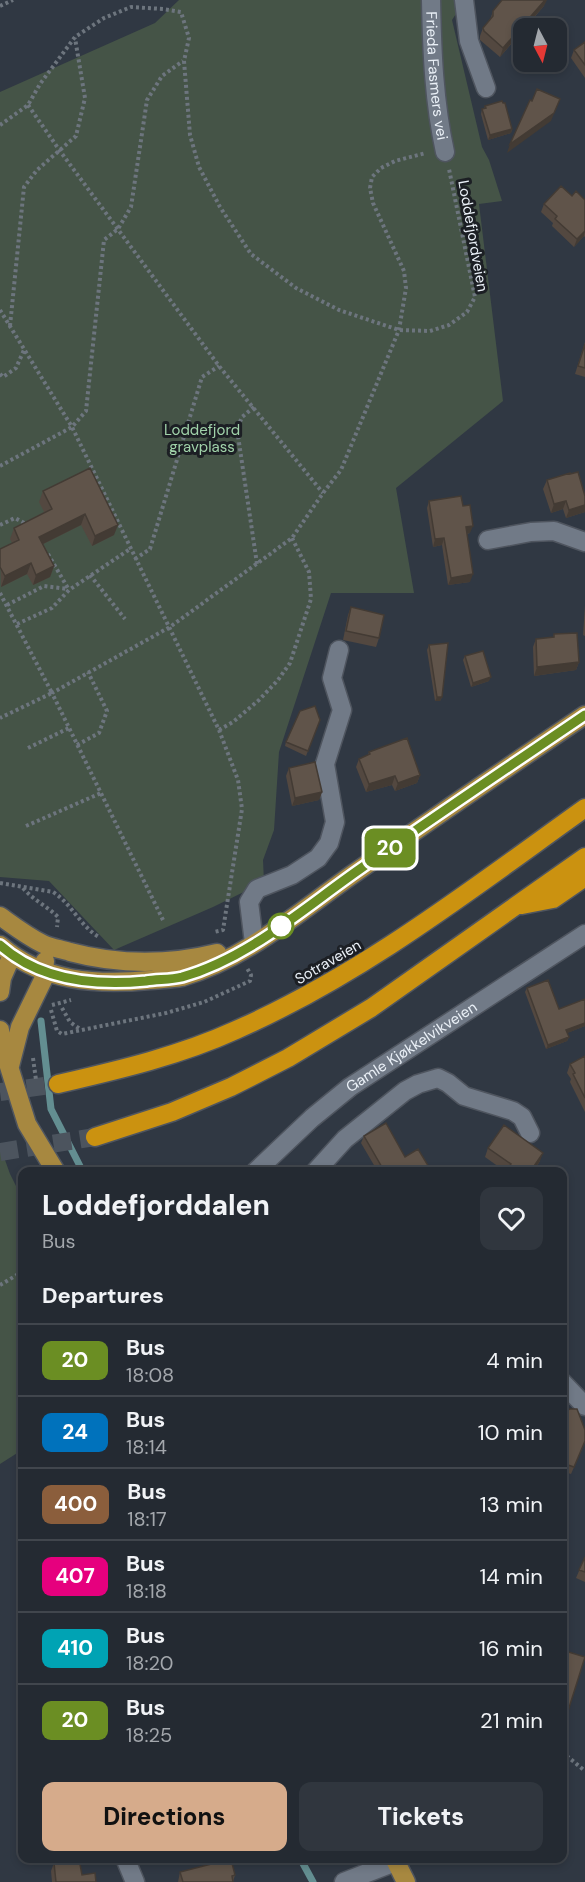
<!DOCTYPE html>
<html lang="en">
<head>
<meta charset="utf-8">
<style>
	body { margin:0; font-family:"DM Sans",sans-serif; background:#30363e; color:#f1f3f6; height:100vh; display:flex; flex-direction:column; font-size:22px; white-space:nowrap }
	* { box-sizing:border-box; margin:0 }
	p { font-size:20px; color:#a3a7ac }
	.icon { flex:none; width:33px; height:33px; fill:none; stroke:currentColor; stroke-width:2; stroke-linecap:round; stroke-linejoin:round }
	.map { position:relative; flex:1; overflow:hidden }
	.panel { position:absolute; left:18px; top:1167px; width:549px; height:696px; display:flex; flex-direction:column; background:#242a32; border-radius:12px; box-shadow:0 3px 9px #0003,0 0 0 2px #41464d }
	.panel>* { flex:none }
	.badge { padding:0 12px; border-radius:9px; font-size:21px; line-height:39px }
	.needle { width:39px; rotate:173deg }
	.fabs { position:absolute; left:513px; top:18px; display:grid; gap:12px }
	.fabs a { display:grid; place-items:center; width:54px; height:54px; border-radius:12px; background:#242a32; box-shadow:0 3px 9px #0003,0 0 0 2px #41464d; font-size:30px }
	.map>.badge { position:absolute; translate:-50% -50%; box-shadow:0 0 0 3px #fff }
	h2 { padding:0 24px; font-size:22px; line-height:54px }
	.round { display:grid; place-items:center; flex:none; width:63px; height:63px; border-radius:12px; background:#30363e }
	.head { display:flex; align-items:center; justify-content:space-between; height:102px; padding:0 24px }
	h1 { font-size:28px; font-weight:800; line-height:45px }
	.action { display:flex; gap:12px; margin-top:auto; padding:12px 24px }
	.action a { flex:1; height:69px; border-radius:12px; background:#d6ab8b; color:#111; font-size:24px; font-weight:800; line-height:69px; text-align:center }
	.action a+a { background:#30363e; color:#f1f3f6 }
	ul { padding:0; list-style:none }
	li { display:flex; align-items:center; gap:18px; height:72px; padding:0 24px; border-top:2px solid #41464d }
	li div { flex:1 }
	li b { display:block; font-size:22px }
	li em { font-style:normal }
	li .badge { min-width:66px; font-weight:700; text-align:center }
	.map>svg:first-child { display:block }
	.green { fill:#455447 }
	.lines { fill:none; stroke-linecap:round; stroke-linejoin:round }
	.stream { stroke:#638e91; stroke-width:7 }
	.highway-tunnel { stroke:#4c545e; stroke-width:18; stroke-dasharray:18 9; stroke-linecap:butt }
	.minor-casing { stroke:#4f555f; stroke-width:21 }
	.major-casing { stroke:#4f555f; stroke-width:21 }
	.highway-casing { stroke:#4f555f; stroke-width:21 }
	.path { stroke:#6d757e; stroke-width:4; stroke-dasharray:3 3; stroke-linecap:butt }
	.minor { stroke:#717a87; stroke-width:18 }
	.major { stroke:#a78840; stroke-width:18 }
	.highway { stroke:#cb9210; stroke-width:18 }
	.wall { fill:#534840 }
	.shaded-wall { fill:#433b34 }
	.building { fill:#60544a; stroke:#433b34; stroke-width:1.5 }
	.line-casing { stroke:#fff; stroke-width:14 }
	.line { stroke:#6b8e23; stroke-width:9 }
	.stop-dot { fill:#fff; stroke:#6b8e23; stroke-width:3 }
	.labels { text-anchor:middle; dominant-baseline:central; stroke-width:6; stroke-linejoin:round; paint-order:stroke }
	.street-label { font-size:15px; fill:#eaf0f7; stroke:#1c1f24 }
	.park-label { font-size:15px; fill:#a1d3aa; stroke:#1c1f24 }
</style>
</head>
<body>
<div class="map">
<svg width="585" height="1882" viewBox="0 0 585 1882">
	<rect width="100%" height="100%" fill="#303843"/>
	<path class="green" d="M179,0H465L452,20L482,147L489,160L502,201L479,204L503,401L396,488L414,593H331L279,752L274,830L263,860L264,882L213,907L114,950L49,881L0,877V92L155,23Z
		M0,1146L10,1174L22,1198V1450L0,1464Z"/>
	<g class="lines">
		<path class="stream" d="M41,1021L51,1109L83,1172
			M300,1858L313,1882"/>
		<path class="highway-tunnel" d="M0,1092L58,1084
			M0,1152L95,1137"/>
		<g class="minor-casing">
			<g id="minor">
				<path id="s1" d="M431,0C432,52 434,102 445,152"/>
				<path d="M464,0L469,41L486,88"/>
				<path d="M488,540L531,532L554,531L585,542"/>
				<path d="M254,943L249,902L257,889L292,875L318,858L329,843L335,822L325,764L342,710L332,678L339,650"/>
				<path id="s2" d="M255,1172L312,1118L350,1087L585,934"/>
				<path d="M315,1172L345,1139L405,1091L418,1084L438,1078L448,1083L464,1096L513,1111L522,1117L530,1133"/>
				<path d="M562,1382L585,1406"/>
				<path d="M125,1858L135,1882"/>
				<path d="M344,1882L395,1862"/>
			</g>
		</g>
		<g class="major-casing">
			<path id="major" d="M0,916C14,926 27,936 43,944C51,948 61,949 70,952C119,965 168,965 217,953
				M0,945C42,982 97,985 150,980C160,979 172,979 182,977C248,958 301,910 356,872C432,819 508,767 585,715
				M0,992L2,978L12,955
				M0,1030L1,1041L27,1124L56,1172
				M10,1066L20,1027L43,980L45,961
				M394,1858L406,1882"/>
		</g>
		<g class="highway-casing">
			<path id="highway" d="M522,905L553,899L585,877
				M58,1084C118,1070 179,1056 236,1030C363,974 473,888 585,808
				M95,1137L172,1112L231,1087L288,1058L371,1008L585,857"/>
		</g>
		<path class="path" d="M0,6L13,0
			M28,105L60,151L219,366L323,493
			M0,125L28,105L40,84L75,37L104,18L131,7L163,9L181,12L189,38L184,61L190,135L199,167L220,207L251,254L296,288L339,310L399,330L430,331L449,325L467,312L475,297L449,169
			M0,310L72,427L219,730L238,780L242,809L223,930L214,932
			M10,326L24,187L37,170L76,136L85,98L75,38
			M0,374L3,377L16,368L24,350
			M254,407L242,417L237,429L257,564
			M0,466L72,427L86,411L104,240L118,229L131,207L147,100L162,76L183,61
			M0,525L15,518L26,524
			M48,554L69,590
			M135,559L150,549L202,377L219,366
			M90,575L125,619
			M0,593L52,693L0,718
			M7,605L44,586L68,589
			M17,624L52,608L69,590L130,549
			M219,730L233,722L259,700L278,680L290,663L311,599L309,572L292,538
			M77,745L99,733L107,711L88,672
			M28,748L69,728
			M26,826L101,793
			M0,883L53,892C72,904 80,926 99,937
			M23,888C33,900 47,906 58,917L57,927
			M163,920L52,693L170,627L292,538L323,493L341,470L399,330L406,288L404,271L373,203L370,188L372,177L381,168L395,161L426,153
			M52,1005L71,1000
			M62,1008L70,1022L80,1029
			M51,1010L57,1031L62,1034L166,1013L204,1002L250,981L251,975L247,968
			M33,1058L36,1080
			M0,1285L22,1272
			M562,1752L585,1771"/>
		<use href="#minor" class="minor"/>
		<use href="#major" class="major"/>
		<use href="#highway" class="highway"/>
	</g>
	<path class="wall" d="M544,6L500,57L480,40V36L483,28L490,20L493,11Z
		M585,42V78L571,58L574,50Z
		M485,106L512,129L511,133L488,140L481,114L482,109H484Z
		M572,196L585,200V237L584,236L574,247L552,226L553,223L541,212L544,204Z
		M585,342V377L575,374Z
		M90,468L114,535L92,546L81,525L43,544L54,566L50,577L33,585L27,574L1,587L0,549L12,543L10,539L14,528L44,512L39,502L43,491Z
		M547,480L585,496V512L566,518L563,509L551,513L543,489Z
		M429,501L463,506L470,533L467,534L470,582L448,585L442,545L433,547L427,508Z
		M585,605V636L583,635Z
		M351,607L379,638L376,647L343,640L348,615Z
		M554,634L579,662L576,670L534,676L533,647L536,639L553,637Z
		M429,645L442,697L440,701H435L427,650Z
		M465,656L489,681L471,687L463,660Z
		M320,720L306,756L285,746L286,742Z
		M369,752L420,775L417,783L395,791L392,785L366,792L356,767L359,759L368,755Z
		M289,768L322,792L319,800L292,806L286,776Z
		M527,988L559,1009L585,1026L567,1033L569,1037L567,1041L546,1049L525,992Z
		M585,1056V1112L570,1082L571,1079L567,1073L570,1064Z
		M364,1136L405,1157L432,1172H378L361,1143Z
		M488,1148L540,1161L533,1172H506L485,1157Z
		M562,1412L585,1442L571,1474L562,1471Z
		M585,1557V1582L576,1578Z
		M562,1650L585,1657L565,1718L562,1717Z
		M511,1858H529L515,1865Z
		M54,1863L82,1875L96,1882H52L51,1871Z
		M180,1872L235,1875L233,1882H178Z"/>
	<path class="shaded-wall" d="M545,0H547L544,6L524,28L500,57L503,48Z
		M560,99L551,121L507,153L510,144Z
		M512,129L511,133L488,140L490,135Z
		M585,231L584,236L574,247L577,239Z
		M566,501L563,509L551,513L554,504Z
		M585,505V512L566,518L569,510Z
		M85,514L81,525L35,548L39,537Z
		M118,525L114,535L92,546L95,536Z
		M473,526L470,533L463,534L466,527Z
		M444,538L442,545L433,547L435,539Z
		M31,563L27,574L1,587L5,576Z
		M54,566L50,577L33,585L36,575Z
		M473,574L470,582L448,585L451,578Z
		M579,662L576,670L534,676L537,667Z
		M491,677L489,681L471,687L473,683Z
		M437,697H442L440,701H435Z
		M420,775L417,783L395,791L398,783Z
		M395,776L392,785L366,792L369,784Z
		M322,792L319,800L292,806L295,798Z
		M585,1023V1026L565,1034L566,1030Z
		M569,1037L567,1041L546,1049L548,1045Z
		M543,1153L540,1161L533,1172H530Z
		M517,1858H529L515,1865Z"/>
	<path class="building" d="M502,0H545L503,48L484,31L483,28L493,16V11Z
		M585,42V65L574,50Z
		M537,89L560,99L554,113L510,144L530,100L532,101Z
		M502,101L503,103H505L512,129L490,135L482,109L486,108L485,106Z
		M561,186L572,196L576,191L585,200V231L577,239L555,219L557,216L544,204Z
		M585,344V368L578,366Z
		M90,468L118,525L95,536L85,514L39,537L54,566L36,575L31,563L5,576L0,567V549L19,540L14,528L52,509L43,491Z
		M578,472L585,496V505L569,510L566,501L554,504L547,480L570,473V474Z
		M461,496L463,506L470,505L473,526L466,527L473,574L451,578L444,538L435,539L429,501Z
		M351,607L384,615L379,638L346,631Z
		M577,633L579,662L537,667L536,639L554,637V634Z
		M448,643L442,697H437L429,645Z
		M483,651L491,677L473,683L465,656Z
		M315,706L320,720L308,751L286,742L300,711Z
		M407,738L420,775L398,783L395,776L369,784L359,759L370,754L369,752Z
		M315,762L322,792L295,798L289,768Z
		M548,980L559,1009L585,999V1023L566,1030L569,1037L548,1045L527,988Z
		M585,1056V1098L573,1074L575,1073L570,1064Z
		M386,1123L405,1157L418,1149L432,1172H379L383,1169L364,1136Z
		M504,1125L543,1153L530,1172H511L507,1169L511,1164L488,1148Z
		M570,1409H577L585,1430V1441L574,1467L562,1463V1412Z
		M585,1557V1572L579,1570Z
		M562,1650L585,1657L568,1711L562,1709Z
		M79,1859L82,1875L95,1873L96,1882H56L54,1863Z
		M231,1859L235,1875L232,1876L233,1882H183L180,1872Z"/>
	<g class="lines">
		<g class="line-casing">
			<path id="line" d="M0,945C40,981 94,986 146,981C157,979 170,980 182,977C249,958 304,908 360,869C434,817 510,766 585,715"/>
		</g>
		<use href="#line" class="line"/>
	</g>
	<circle class="stop-dot" cx="281" cy="926" r="12"/>
	<g class="labels">
		<g class="street-label">
			<text stroke="none"><textPath href="#s1" startOffset="76">Frieda Fasmers vei</textPath></text>
			<text transform="translate(473 236) rotate(80)">Loddefjordveien</text>
			<text transform="translate(328 962) rotate(-30)">Sotraveien</text>
			<text stroke="none"><textPath href="#s2" startOffset="201">Gamle Kjøkkelvikveien</textPath></text>
		</g>
		<g class="park-label">
			<text x="202" y="430">Loddefjord<tspan x="202" dy="17">gravplass</tspan></text>
		</g>
	</g>
</svg>
<div class="fabs">
<a><svg class="needle" viewBox="-14 -14 28 28"><path d="M0-13l5 13h-10z" fill="#e53935"/><path d="M0 13l5-13h-10z" fill="#a3a7ac"/></svg></a>
</div>
<b class="badge" style="left:390px;top:848px;background:#6b8e23;color:#fff">20</b>
<section class="panel">
<div class="head"><div><h1>Loddefjorddalen</h1><p>Bus</p></div><a class="round"><svg class="icon" aria-label="heart" viewBox="0 0 24 24"><path d="M12 20l-8-8c-3-5 5-10 8-4 3-6 11-1 8 4z"/></svg></a></div>
<h2>Departures</h2>
<ul>
<li><span class="badge" style="background:#6b8e23;color:#fff">20</span><div><b>Bus</b><p>18:08</p></div><em>4 min</em></li>
<li><span class="badge" style="background:#0072bc;color:#fff">24</span><div><b>Bus</b><p>18:14</p></div><em>10 min</em></li>
<li><span class="badge" style="background:#8b5e3c;color:#fff">400</span><div><b>Bus</b><p>18:17</p></div><em>13 min</em></li>
<li><span class="badge" style="background:#e6007e;color:#fff">407</span><div><b>Bus</b><p>18:18</p></div><em>14 min</em></li>
<li><span class="badge" style="background:#00a3b4;color:#fff">410</span><div><b>Bus</b><p>18:20</p></div><em>16 min</em></li>
<li><span class="badge" style="background:#6b8e23;color:#fff">20</span><div><b>Bus</b><p>18:25</p></div><em>21 min</em></li>
</ul>
<div class="action"><a>Directions</a><a>Tickets</a></div>
</section>
</div>
</body>
</html>
